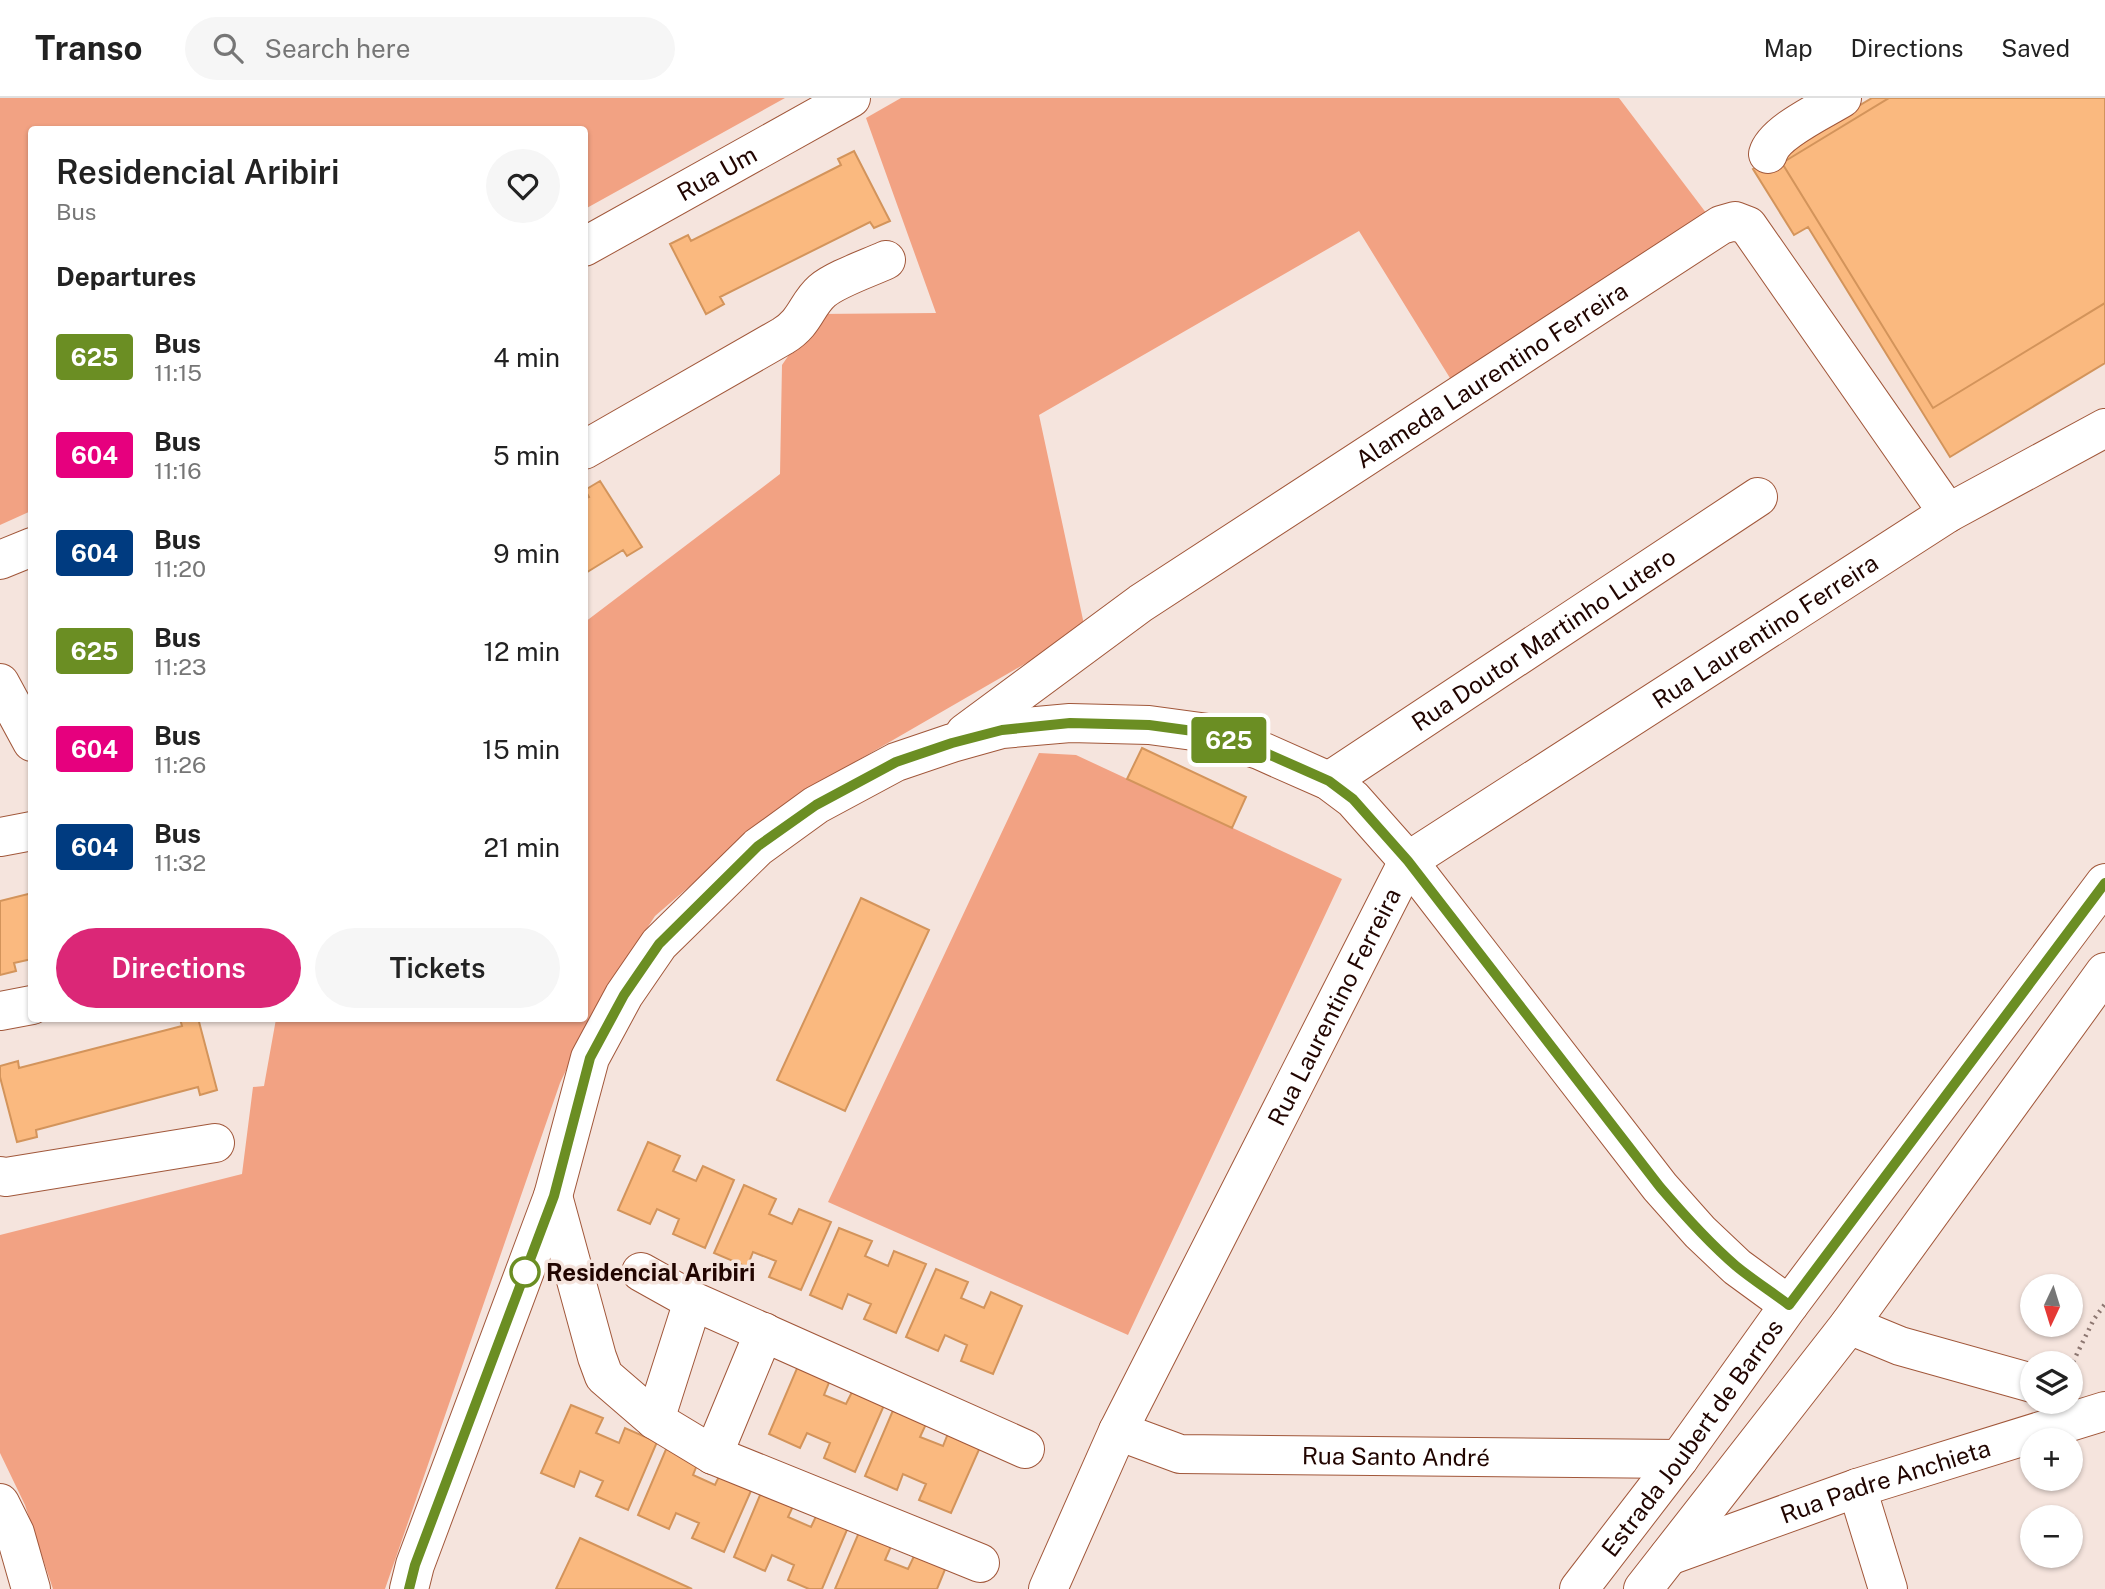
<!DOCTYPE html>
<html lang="en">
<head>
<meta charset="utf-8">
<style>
	body { margin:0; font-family:"Public Sans",sans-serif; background:#f6f6f6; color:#222; height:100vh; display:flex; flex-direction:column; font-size:26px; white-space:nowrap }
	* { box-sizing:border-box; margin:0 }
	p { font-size:23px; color:#767676 }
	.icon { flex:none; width:38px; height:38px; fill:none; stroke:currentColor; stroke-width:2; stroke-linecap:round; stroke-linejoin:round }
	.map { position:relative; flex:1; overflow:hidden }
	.side { position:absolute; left:28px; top:28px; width:560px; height:896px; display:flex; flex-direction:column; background:#fff; border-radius:7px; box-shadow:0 2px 5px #0004 }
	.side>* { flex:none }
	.badge { padding:0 14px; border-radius:5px; font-size:24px; line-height:46px }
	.needle { width:46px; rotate:184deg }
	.controls { position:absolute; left:2020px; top:1176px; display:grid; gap:14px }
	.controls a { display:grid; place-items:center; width:63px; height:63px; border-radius:50%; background:#fff; box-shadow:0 2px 5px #0004; font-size:35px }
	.map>.badge { position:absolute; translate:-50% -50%; box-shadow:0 0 0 4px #fff }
	h2 { padding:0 28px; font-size:26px; line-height:63px }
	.round { display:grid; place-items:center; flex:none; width:74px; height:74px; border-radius:37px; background:#f6f6f6 }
	.headline { display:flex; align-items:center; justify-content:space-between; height:119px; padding:0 28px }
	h1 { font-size:33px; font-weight:600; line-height:52px }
	.action { display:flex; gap:14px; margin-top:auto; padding:14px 28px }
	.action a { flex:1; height:80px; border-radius:42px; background:#db2777; color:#fff; font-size:28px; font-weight:600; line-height:80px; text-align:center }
	.action a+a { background:#f6f6f6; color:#222 }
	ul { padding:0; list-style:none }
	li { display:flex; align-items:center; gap:21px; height:98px; padding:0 28px }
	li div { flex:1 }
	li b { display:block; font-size:26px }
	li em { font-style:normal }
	li .badge { min-width:77px; font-weight:700; text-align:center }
	header { display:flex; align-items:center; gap:42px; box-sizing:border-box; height:98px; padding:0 35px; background:#fff; border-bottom:2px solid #e0e0e0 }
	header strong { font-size:33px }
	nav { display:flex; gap:38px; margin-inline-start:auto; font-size:24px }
	.search { width:490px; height:63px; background:#f6f6f6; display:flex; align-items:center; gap:18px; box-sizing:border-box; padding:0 24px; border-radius:38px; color:#767676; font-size:26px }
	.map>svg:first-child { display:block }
	.green { fill:#f2a283 }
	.building { fill:#fab97f; stroke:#d3945b; stroke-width:2 }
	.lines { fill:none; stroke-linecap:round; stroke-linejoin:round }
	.minor-casing { stroke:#a1573a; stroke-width:40 }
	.major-casing { stroke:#a1573a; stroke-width:40 }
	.path { stroke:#8d7771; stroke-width:4.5; stroke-dasharray:2 5; stroke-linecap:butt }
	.minor { stroke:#fff; stroke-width:38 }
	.major { stroke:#fff; stroke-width:38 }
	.line-casing { stroke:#fff; stroke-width:16 }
	.line { stroke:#6b8e23; stroke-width:10 }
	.stop-dot { fill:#fff; stroke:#6b8e23; stroke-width:3.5 }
	.labels { text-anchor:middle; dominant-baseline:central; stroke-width:7; stroke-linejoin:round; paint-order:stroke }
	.street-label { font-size:24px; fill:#210500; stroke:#f5e4dd }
	.stop-label { font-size:24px; font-weight:bold; fill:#210500; stroke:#f5e4dd; text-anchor:start }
</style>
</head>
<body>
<header>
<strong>Transo</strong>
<div class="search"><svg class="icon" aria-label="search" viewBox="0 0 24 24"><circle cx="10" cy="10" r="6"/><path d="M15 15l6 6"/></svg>Search here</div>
<nav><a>Map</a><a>Directions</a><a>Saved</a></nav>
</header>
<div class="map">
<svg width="2105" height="1491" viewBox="0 0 2105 1491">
	<rect width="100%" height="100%" fill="#f5e4dd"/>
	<path class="green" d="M0,0H785L585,111L584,32H32L31,413L0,427Z
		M901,0H1619L1710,120L1458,293L1359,133L1039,317L1085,531L810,690L727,756L655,818L599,903L560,985L385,1491H53L25,1407L0,1355V1137L242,1076L253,989L264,988L276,921L584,920L585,524L780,376L782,267L817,216L936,215L866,20Z
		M1039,655L1076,657L1342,781L1128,1237L828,1104Z"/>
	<path class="building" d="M1872,0H1889L1782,65L1933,310L2105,205V265L1950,359L1808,129L1794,137L1753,71Z
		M1889,0H2105V205L1933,310L1782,65Z
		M854,53L890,123L874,130L870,124L720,199L724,206L706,216L670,146L688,137L691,143L841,67L838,61Z
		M600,383L642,449L627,458L623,452L584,476V401L589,399L585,392Z
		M1142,650L1246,699L1232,730L1127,681Z
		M32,795V861L14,865L16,873L0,877V803Z
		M861,800L929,832L845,1013L777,982Z
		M198,920L217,992L200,997L198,989L36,1032L37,1039L17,1044L0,979V968L18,963L19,970L182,928L180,921L182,920Z
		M648,1044L680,1058L673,1073L696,1083L703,1068L734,1082L705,1150L673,1136L679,1121L657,1111L650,1126L618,1112Z
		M744,1087L776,1101L769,1116L792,1126L799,1111L831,1124L801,1192L769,1179L776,1163L753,1154L747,1169L714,1155Z
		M839,1130L872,1143L865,1158L888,1168L894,1153L926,1166L896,1235L864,1221L871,1206L848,1196L842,1211L810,1197Z
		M936,1171L968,1184L961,1200L984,1210L991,1194L1022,1208L993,1276L961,1263L967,1247L945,1237L938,1253L906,1239Z
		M798,1268L830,1282L824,1297L846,1306L853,1292L885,1305L855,1374L824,1360L830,1345L807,1335L800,1350L769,1336Z
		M571,1307L603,1320L596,1335L619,1345L625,1330L657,1344L628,1412L596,1398L603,1383L580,1373L574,1389L541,1375Z
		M894,1310L927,1324L920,1339L943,1348L949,1333L981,1347L951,1415L919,1402L926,1386L903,1376L897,1392L865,1378Z
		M667,1349L699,1362L693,1377L715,1387L722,1372L754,1386L724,1454L692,1440L699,1425L676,1415L669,1431L638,1417Z
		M763,1390L795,1404L788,1419L811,1429L818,1414L849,1427L822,1491H809L788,1482L794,1467L772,1457L765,1473L734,1459Z
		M860,1432L892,1446L885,1462L908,1471L915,1456L946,1469L937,1491H835Z
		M580,1440L692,1491H556Z"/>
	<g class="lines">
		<g class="minor-casing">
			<g id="minor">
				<path d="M1768,56C1774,34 1823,12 1842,0"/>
				<path id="s1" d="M584,149L851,0"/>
				<path d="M584,352L783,238C806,224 806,207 822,193C836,181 869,170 886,162"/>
				<path d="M0,462L32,449"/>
				<path d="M0,585L32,644"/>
				<path id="s2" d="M965,635L1141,505L1721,127L1735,123L1748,128L1948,415"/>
				<path id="s3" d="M1329,683L1758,399"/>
				<path d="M0,739L32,733"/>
				<path d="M0,913L32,907"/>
				<path d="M0,1078L6,1079L215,1045"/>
				<path d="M553,1098L597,1259L604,1278L655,1322L713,1357L980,1465"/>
				<path d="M641,1174L693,1203L1025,1351"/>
				<path d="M1849,1227L1900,1248L2032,1285"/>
				<path d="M655,1322L693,1203"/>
				<path id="s4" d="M1118,1333L1180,1356L1679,1361"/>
				<path d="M713,1357L764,1234"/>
				<path d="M1857,1390L1888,1491"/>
				<path d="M0,1405L15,1435L31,1491"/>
				<path id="s5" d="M1669,1458L1857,1390L2105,1313"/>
				<path d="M409,1491L415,1467L553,1098L590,960L624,897L659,846L758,749L816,707L896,664L952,645L1002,631L1070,625L1149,627L1208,635L1259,652L1329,683L1353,701L1408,763L1660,1089L1700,1134L1737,1169L1789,1207"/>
				<path id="s6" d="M1048,1491L1118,1333L1408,763L1948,415L2105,330"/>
			</g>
		</g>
		<g class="major-casing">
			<g id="major">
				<path id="s7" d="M1579,1491L1679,1361L1789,1207L2105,785"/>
				<path d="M1643,1491L1849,1227L2105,874"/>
			</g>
		</g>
		<path class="path" d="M2070,1270L2094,1221L2105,1206"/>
		<use href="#minor" class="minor"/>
		<use href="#major" class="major"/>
	</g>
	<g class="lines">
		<g class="line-casing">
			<path id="line" d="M409,1491L415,1467L554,1098L590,960L624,897L659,846L758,748L816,707L896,664L952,645L1002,632L1070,625L1149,627L1208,635L1259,652L1329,683L1353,701L1408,763L1660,1089C1684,1117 1708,1144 1736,1168C1753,1182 1772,1194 1789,1207L2105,785"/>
		</g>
		<use href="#line" class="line"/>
	</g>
	<circle class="stop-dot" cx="525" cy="1174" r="14"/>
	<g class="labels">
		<g class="street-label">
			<text stroke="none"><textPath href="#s1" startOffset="152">Rua Um</textPath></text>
			<text stroke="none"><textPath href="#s2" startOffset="637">Alameda Laurentino Ferreira</textPath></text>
			<text stroke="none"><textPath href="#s6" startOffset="1237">Rua Laurentino Ferreira</textPath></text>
			<text stroke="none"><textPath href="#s3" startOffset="257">Rua Doutor Martinho Lutero</textPath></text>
			<text stroke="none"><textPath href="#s6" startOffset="649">Rua Laurentino Ferreira</textPath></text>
			<text stroke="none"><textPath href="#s7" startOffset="189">Estrada Joubert de Barros</textPath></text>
			<text stroke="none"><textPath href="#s4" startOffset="282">Rua Santo André</textPath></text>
			<text stroke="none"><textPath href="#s5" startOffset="229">Rua Padre Anchieta</textPath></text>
		</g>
		<g class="stop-label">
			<text x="546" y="1174">Residencial Aribiri</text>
		</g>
	</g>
</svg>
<div class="controls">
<a><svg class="needle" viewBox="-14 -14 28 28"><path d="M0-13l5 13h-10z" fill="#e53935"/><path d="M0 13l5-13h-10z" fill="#767676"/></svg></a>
<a><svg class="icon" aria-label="layers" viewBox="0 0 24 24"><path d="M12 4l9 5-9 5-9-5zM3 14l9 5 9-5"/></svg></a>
<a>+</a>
<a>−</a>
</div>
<b class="badge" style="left:1229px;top:642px;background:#6b8e23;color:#fff">625</b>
<section class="side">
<div class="headline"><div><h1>Residencial Aribiri</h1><p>Bus</p></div><a class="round"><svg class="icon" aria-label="heart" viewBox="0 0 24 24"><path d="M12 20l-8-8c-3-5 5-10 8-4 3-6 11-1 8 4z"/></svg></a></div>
<h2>Departures</h2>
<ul>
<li><span class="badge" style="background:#6b8e23;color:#fff">625</span><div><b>Bus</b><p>11:15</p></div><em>4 min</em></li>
<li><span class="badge" style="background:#e6007e;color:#fff">604</span><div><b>Bus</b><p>11:16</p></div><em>5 min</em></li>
<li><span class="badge" style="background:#003b80;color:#fff">604</span><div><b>Bus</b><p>11:20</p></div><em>9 min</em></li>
<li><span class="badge" style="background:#6b8e23;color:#fff">625</span><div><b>Bus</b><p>11:23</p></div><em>12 min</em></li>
<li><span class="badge" style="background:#e6007e;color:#fff">604</span><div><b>Bus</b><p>11:26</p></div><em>15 min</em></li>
<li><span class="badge" style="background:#003b80;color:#fff">604</span><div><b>Bus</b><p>11:32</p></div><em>21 min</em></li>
</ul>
<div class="action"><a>Directions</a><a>Tickets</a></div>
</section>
</div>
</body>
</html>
